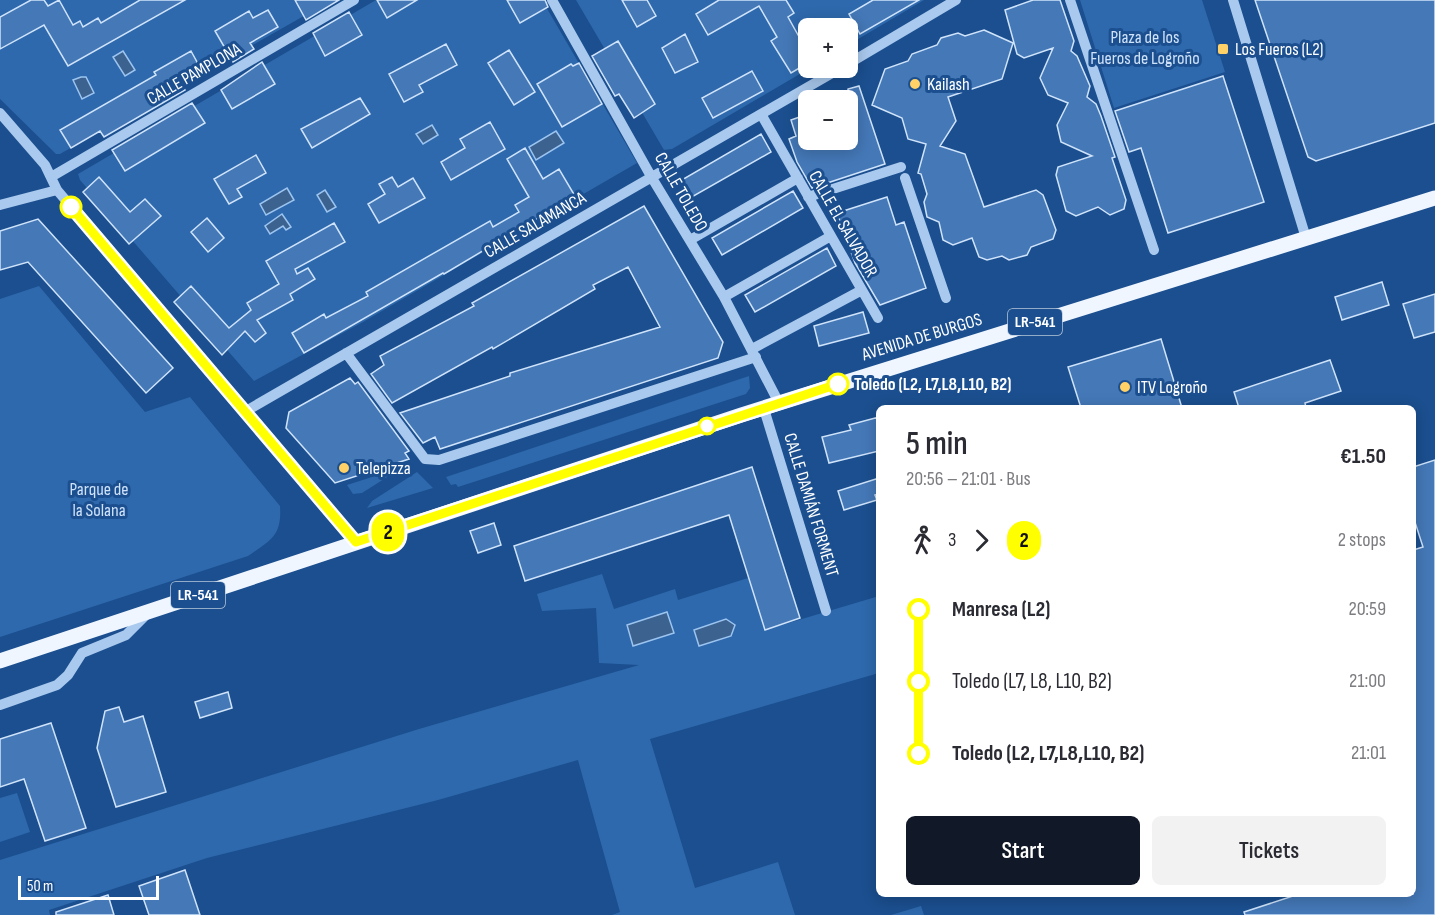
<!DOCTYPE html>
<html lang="en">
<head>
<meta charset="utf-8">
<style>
	body { margin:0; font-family:"Sofia Sans Condensed",sans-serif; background:#f2f2f3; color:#2b2b33; height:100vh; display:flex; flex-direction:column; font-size:22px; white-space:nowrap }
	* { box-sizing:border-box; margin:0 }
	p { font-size:20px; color:#7c7c81 }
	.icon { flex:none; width:33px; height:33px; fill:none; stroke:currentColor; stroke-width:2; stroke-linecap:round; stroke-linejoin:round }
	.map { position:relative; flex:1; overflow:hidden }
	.drawer { position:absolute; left:876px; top:405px; width:540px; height:492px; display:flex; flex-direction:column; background:#fff; border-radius:9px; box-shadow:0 3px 15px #0003 }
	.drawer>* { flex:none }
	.badge { padding:0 12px; border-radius:20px; font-size:21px; line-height:39px }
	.tools { position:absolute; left:798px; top:18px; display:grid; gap:12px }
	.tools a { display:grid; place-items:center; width:60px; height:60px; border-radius:9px; background:#fff; box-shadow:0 3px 15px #0003; font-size:30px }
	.scale { position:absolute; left:18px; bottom:15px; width:141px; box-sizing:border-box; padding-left:6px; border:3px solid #fff; border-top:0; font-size:16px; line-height:21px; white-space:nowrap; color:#fff; -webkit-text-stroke:4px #1b4f8f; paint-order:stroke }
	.map>.badge { position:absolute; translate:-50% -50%; box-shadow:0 0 0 3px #fff }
	.legs { display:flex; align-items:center; gap:9px; height:66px; padding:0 30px; font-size:20px }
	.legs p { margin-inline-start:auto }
	.head { display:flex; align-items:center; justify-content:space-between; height:102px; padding:0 30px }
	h1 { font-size:33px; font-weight:600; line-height:45px }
	.button { display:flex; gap:12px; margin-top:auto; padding:12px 30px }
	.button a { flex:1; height:69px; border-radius:9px; background:#111827; color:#fff; font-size:24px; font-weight:600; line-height:69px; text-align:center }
	.button a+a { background:#f2f2f3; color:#2b2b33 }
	ul { padding:0 30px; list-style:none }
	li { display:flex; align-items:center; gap:21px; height:72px; font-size:22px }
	li i { display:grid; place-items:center; width:9px; height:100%; margin:0 8px; background:currentColor }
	li i::after { content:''; width:15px; height:15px; margin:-8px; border:4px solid; border-radius:50%; background:#fff }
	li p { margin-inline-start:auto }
	li:first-child i { background:linear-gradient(#0000 50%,currentColor 0) }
	li:last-child i { background:linear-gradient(currentColor 50%,#0000 0) }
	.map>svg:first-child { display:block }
	.green { fill:#2e69ad }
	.water { fill:#3c6290; stroke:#9cc4f0; stroke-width:1.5 }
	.building { fill:#4478b7; stroke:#cfe3fa; stroke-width:1.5 }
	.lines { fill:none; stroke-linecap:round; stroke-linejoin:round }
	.minor { stroke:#a9c9ee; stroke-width:10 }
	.major { stroke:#f0f6ff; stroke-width:15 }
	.line-1-casing { stroke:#fff; stroke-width:14 }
	.line-1 { stroke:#ff0; stroke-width:9 }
	.poi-dot { fill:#ffd166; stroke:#1b4f8f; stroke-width:2 }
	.stop-1-dot { fill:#fff; stroke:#ff0; stroke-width:3 }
	.labels { text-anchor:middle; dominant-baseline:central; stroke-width:6; stroke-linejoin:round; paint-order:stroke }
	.shield { fill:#1b4f8f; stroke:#bbcadd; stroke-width:1.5 }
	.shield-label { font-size:16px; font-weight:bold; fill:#fff }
	.park-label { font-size:18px; fill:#cfe3fa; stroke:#1b4f8f }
	.poi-label { font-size:18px; fill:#fff; stroke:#1b4f8f; text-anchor:start }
	.street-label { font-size:18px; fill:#fff; stroke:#1b4f8f }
	.stop-label { font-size:18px; font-weight:bold; fill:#fff; stroke:#1b4f8f; text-anchor:start }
</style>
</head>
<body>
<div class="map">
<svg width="1435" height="915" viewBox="0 0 1435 915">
	<rect width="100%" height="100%" fill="#1b4f8f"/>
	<path class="green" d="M0,0H332L60,154H56L0,99Z
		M376,0H542L637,163L363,322L254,381L80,180L78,174Z
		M576,0H924L848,45V28H808L810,68L672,149L664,150Z
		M1080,0H1202L1225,72L1114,108Z
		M39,286L145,412L190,397L280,506C282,536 271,540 248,556L0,637V299Z
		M749,376L750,388L746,394L458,487L456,484L451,485L446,477Z
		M403,467L362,493L353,494L347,485Z
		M417,472L433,488L367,508L372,501Z
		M602,574L614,609L675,589L678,600L748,578L765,630L879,596V673L650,739L695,888L778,862L795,915H612L620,912L578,760L438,800L207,858L49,910L50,915H0V860L419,729L639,665L599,663L596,608L542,611L537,594Z
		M17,793L30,832L0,842V798Z
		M921,906L924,915H891Z"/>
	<path class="water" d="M123,51L135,70L125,76L113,57Z
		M81,77H86L94,93L82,99L73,80Z
		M432,125L438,135L423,144L416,134Z
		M556,131L564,143L536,160L529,147Z
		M287,188L294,200L266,215L260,204Z
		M325,190L336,207L327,212L317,195Z
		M282,214L291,227L286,230L283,226L270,234L265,226Z
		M667,612L674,633L633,646L627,625Z
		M726,619L735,625L731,636L699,646L694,630Z"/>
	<path class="building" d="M31,0H44L48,6L59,0L73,25L80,21L83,27L98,18L101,23L140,0H185L68,66L44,25L0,49V17Z
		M295,0H339L306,20Z
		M377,0H417L387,18Z
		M507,0H545L548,7L520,23Z
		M622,0H647L656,16L637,27Z
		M719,0H786L794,13L788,17L802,42L808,38V63L791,73L771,41L777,37L759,6L708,35L696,14Z
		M873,0H919L860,34L849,14Z
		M1033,0H1060L1074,41L1071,51L1077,56L1090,86L1087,97L1096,104L1101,116L1115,157L1112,158L1126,200L1124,209L1110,215L1098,207L1076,216L1066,211L1056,175L1058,167L1092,156L1061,142L1057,125L1068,103L1048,95L1040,78L1053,48L1024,58L1017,54L1005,10Z
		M1255,0H1435V123L1316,161L1308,157Z
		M268,10L278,27L250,43L254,49L233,62L215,31L249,11L253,18Z
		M349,12L362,35L325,56L313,33Z
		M984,30L1013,43L1002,79L948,97L956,121L940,146L965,154L984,207L1036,190L1043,195L1056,230L1053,239L1031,247L1027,255L1009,260L1002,256L987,260L979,257L972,238L953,245L943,240L939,222L927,217L924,202L927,194L921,174L918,173L926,144L908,139L902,118L872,105L885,69L908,61L912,54L937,45L941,38L958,33L965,36Z
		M685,34L698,62L675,73L662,48Z
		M618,41L655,104L634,118L619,94L615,96L592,56Z
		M446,44L457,65L419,85L423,92L404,102L389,74Z
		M509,50L535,92L514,105L488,63Z
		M191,51L203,73L182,85L185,90L104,137L100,131L71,148L60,130L156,75L154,72Z
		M262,62L275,84L232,109L221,90Z
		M579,63L602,104L562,127L537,84L571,64L573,66Z
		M752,71L763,91L713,118L702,98Z
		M1223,76L1264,202L1168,233L1141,148L1129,152L1115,111Z
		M859,86L885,164L812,188L797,162L789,139L796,136L791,120L808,114V140H848V89Z
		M360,98L370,114L312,148L301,129Z
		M192,103L205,123L125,171L112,150Z
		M490,122L505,149L451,180L441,162L465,148L460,139Z
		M761,134L771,152L690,198L680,181Z
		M525,148L543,179L559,169L575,196L444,274L443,273L304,353L292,333L324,314L326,318L368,296L366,292L490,221L493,227L519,212L515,205L529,197L507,159Z
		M256,155L266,173L237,189L242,197L229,204L214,179Z
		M99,177L130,212L145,199L161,216L129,244L83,192Z
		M392,177L398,187L413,178L425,198L379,223L368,204L385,194L379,184Z
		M793,191L803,208L722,255L712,238Z
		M887,197L896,225L904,222L926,288L880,305L855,263L837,213Z
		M644,206L723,342L718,358L440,449L435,437L423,443L400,413L510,376V373L660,327L628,267L593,285L595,289L493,349L492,347L392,403L371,374L384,365L380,356L474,306L472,303Z
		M207,218L224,238L208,252L191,232Z
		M38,219L173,368L146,393L28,262L0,270V231Z
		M334,223L345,242L295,269L297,274L308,268L315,279L290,294L293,300L257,320L266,333L255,342L245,331L222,355L174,302L191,286L229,328L251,310L247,303L279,284L266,261Z
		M827,248L836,266L755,312L745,295Z
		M1382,282L1389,305L1342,320L1335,297Z
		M1435,294V332L1414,338L1403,304Z
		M863,312L869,333L819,346L814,326Z
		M1161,339L1182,408H1081L1068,367Z
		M1330,360L1341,391L1305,403L1306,408H1239L1234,392Z
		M350,378L355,384L358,382L409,451L405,453L409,459L335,483L286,428L289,412Z
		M879,417V451L829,463L822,437L851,430L849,425Z
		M1435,460V915H1245L1244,912L1299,894H1413V550L1423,547L1413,516V467Z
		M752,467L800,618L765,630L729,515L525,581L514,546Z
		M879,478V494L875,495L877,500L844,510L838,491Z
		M494,523L501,545L478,553L470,531Z
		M228,692L232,708L200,718L195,702Z
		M119,707L124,722L143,716L166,792L116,807L97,748L105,711Z
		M51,723L86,828L45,841L24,779L0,787V739Z
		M185,870L200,915H149L139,886Z
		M108,895L114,915H56V912Z"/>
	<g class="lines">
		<path class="minor" d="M552,0L652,178L724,297L779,403
			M1070,0L1154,250
			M1233,0L1306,238
			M848,64L956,0
			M0,113L45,165L57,190L356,542
			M761,114L878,318
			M51,177L354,0
			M905,178L946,298
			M808,197L901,167
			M0,205L57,190
			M690,240L798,178
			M724,297L831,236
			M752,349L862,290
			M346,353L425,459L439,460L756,357
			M764,409L826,611
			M246,411L841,68
			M0,705L57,685L68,675L82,653L126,635L148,613"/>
		<path class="major" d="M0,661L741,415L1435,198"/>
	</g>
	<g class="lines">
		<g class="line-1-casing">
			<path id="line-1" d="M71,207L356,542L838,384"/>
		</g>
		<use href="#line-1" class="line-1"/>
	</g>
	<g class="poi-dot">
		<rect x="1217" y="43" width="12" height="12" rx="3"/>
		<circle cx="915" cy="84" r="6"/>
		<circle cx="1125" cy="387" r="6"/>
		<circle cx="344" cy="468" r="6"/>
	</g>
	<g class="stop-1-dot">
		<circle cx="71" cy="207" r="10"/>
		<circle cx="838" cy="384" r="10"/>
		<circle cx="707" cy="426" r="8"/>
	</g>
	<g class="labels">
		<g class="shield">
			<rect x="1008" y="309" width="54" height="26" rx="4.5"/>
			<rect x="171" y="582" width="54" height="26" rx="4.5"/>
		</g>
		<g class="shield-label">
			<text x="1035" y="322">LR-541</text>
			<text x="198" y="595">LR-541</text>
		</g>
		<g class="park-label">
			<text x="1145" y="37">Plaza de los<tspan x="1145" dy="21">Fueros de Logroño</tspan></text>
			<text x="99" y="489">Parque de<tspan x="99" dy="21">la Solana</tspan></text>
		</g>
		<g class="poi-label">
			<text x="1235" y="49">Los Fueros (L2)</text>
			<text x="927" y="84">Kailash</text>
			<text x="1137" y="387">ITV Logroño</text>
			<text x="356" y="468">Telepizza</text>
		</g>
		<g class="street-label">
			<text transform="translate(194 74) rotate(-30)">CALLE PAMPLONA</text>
			<text transform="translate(681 192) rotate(60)">CALLE TOLEDO</text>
			<text transform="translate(843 224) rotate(60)">CALLE EL SALVADOR</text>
			<text transform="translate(535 225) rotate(-30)">CALLE SALAMANCA</text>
			<text transform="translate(922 337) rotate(-17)">AVENIDA DE BURGOS</text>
			<text transform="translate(811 505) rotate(73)">CALLE DAMIÁN FORMENT</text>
		</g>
		<g class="stop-label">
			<text x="854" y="384">Toledo (L2, L7,L8,L10, B2)</text>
		</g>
	</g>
</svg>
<div class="tools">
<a>+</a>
<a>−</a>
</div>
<div class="scale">50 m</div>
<b class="badge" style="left:388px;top:532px;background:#ff0;color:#111">2</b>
<section class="drawer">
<div class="head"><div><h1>5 min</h1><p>20:56 – 21:01 · Bus</p></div><b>€1.50</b></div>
<div class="legs"><svg class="icon" aria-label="walk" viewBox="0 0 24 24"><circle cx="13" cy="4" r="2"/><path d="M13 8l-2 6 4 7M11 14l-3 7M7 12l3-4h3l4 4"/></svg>3<svg class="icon" aria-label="forward" viewBox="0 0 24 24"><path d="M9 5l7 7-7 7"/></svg><b class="badge" style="background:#ff0;color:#111">2</b><p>2 stops</p></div>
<ul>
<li><i style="color:#ff0"></i><b>Manresa (L2)</b><p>20:59</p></li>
<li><i style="color:#ff0"></i><span>Toledo (L7, L8, L10, B2)</span><p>21:00</p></li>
<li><i style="color:#ff0"></i><b>Toledo (L2, L7,L8,L10, B2)</b><p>21:01</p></li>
</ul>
<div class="button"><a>Start</a><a>Tickets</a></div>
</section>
</div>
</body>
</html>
